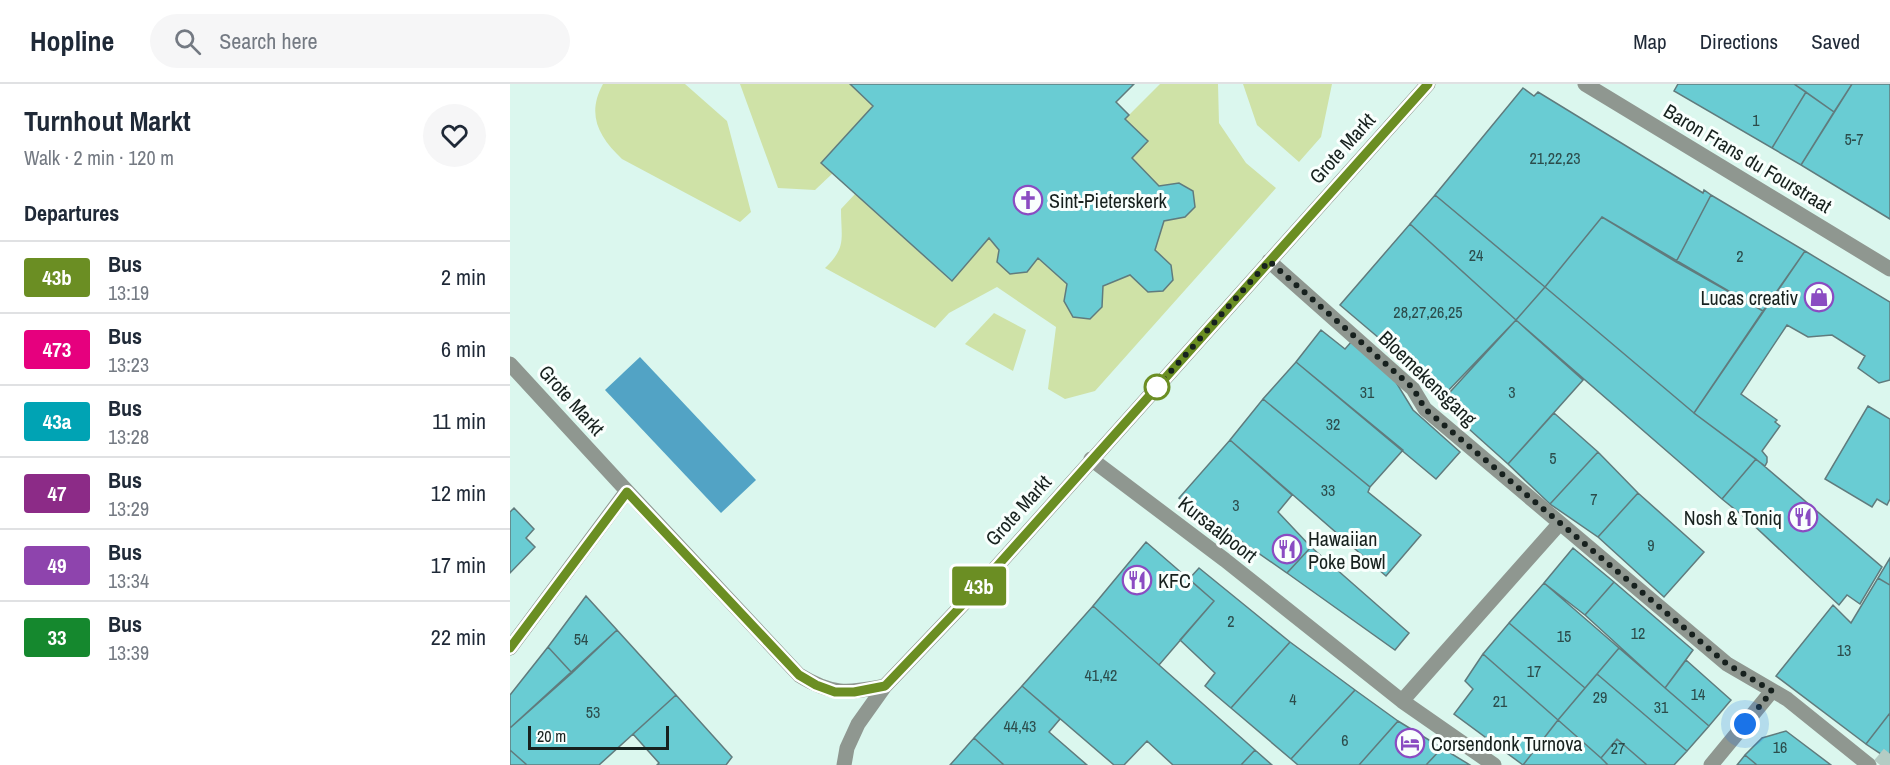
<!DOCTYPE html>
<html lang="en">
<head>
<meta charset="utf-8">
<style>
	body { margin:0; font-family:"Archivo Narrow",sans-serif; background:#f6f6f7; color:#1f2937; height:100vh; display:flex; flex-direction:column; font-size:22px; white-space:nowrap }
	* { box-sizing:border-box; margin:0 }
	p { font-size:20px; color:#747a83 }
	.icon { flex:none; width:33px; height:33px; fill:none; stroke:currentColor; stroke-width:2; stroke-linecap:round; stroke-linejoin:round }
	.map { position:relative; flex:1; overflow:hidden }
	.drawer { display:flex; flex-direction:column; background:#fff; width:510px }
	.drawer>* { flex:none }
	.badge { padding:0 12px; border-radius:4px; font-size:21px; line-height:39px }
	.scale { position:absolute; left:18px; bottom:15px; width:141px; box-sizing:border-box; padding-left:6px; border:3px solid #17211e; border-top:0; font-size:16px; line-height:21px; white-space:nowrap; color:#17211e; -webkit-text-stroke:4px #f9fffd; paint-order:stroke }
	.you { position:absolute; width:30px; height:30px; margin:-15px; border:4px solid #fff; border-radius:50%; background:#1a73e8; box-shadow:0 0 0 9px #1a73e833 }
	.map>.badge { position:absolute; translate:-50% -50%; box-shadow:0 0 0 3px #fff }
	h2 { padding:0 24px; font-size:22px; line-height:54px }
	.round { display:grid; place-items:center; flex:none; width:63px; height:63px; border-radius:32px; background:#f6f6f7 }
	.head { display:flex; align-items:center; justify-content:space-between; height:102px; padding:0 24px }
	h1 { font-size:28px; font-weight:700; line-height:45px }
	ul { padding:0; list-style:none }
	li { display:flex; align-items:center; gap:18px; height:72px; padding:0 24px; border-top:2px solid #e0e1e3 }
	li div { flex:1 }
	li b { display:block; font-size:22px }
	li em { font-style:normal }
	li .badge { min-width:66px; font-weight:700; text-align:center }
	header { display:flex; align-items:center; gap:36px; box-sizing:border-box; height:84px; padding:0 30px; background:#fff; border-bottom:2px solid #e0e1e3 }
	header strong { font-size:28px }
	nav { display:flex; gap:33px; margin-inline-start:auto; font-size:21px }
	.search { width:420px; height:54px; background:#f6f6f7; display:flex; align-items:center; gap:15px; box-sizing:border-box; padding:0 21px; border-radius:33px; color:#747a83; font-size:22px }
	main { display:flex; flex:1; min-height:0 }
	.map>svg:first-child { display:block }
	.green { fill:#cfe2a7 }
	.water { fill:#52a3c5 }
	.building { fill:#69ccd3; stroke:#607b7d; stroke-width:1.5 }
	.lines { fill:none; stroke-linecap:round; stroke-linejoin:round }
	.minor-tunnel { stroke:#b4ccc4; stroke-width:15; stroke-dasharray:15 8; stroke-linecap:butt }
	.minor { stroke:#8f9790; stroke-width:15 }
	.line-casing { stroke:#fff; stroke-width:14 }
	.line { stroke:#6b8e23; stroke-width:9 }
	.walk { stroke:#17211e; stroke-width:6; stroke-dasharray:0 10.8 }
	.stop-dot { fill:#fff; stroke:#6b8e23; stroke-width:3 }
	.labels { text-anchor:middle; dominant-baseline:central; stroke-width:6; stroke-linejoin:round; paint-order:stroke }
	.number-label { font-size:16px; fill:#2c4c4b }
	.street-label { font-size:20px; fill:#17211e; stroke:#f9fffd }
	.poi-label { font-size:20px; fill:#17211e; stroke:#f9fffd; text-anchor:start }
</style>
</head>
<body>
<header>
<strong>Hopline</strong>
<div class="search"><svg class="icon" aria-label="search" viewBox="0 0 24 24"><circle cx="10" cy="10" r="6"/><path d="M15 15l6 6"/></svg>Search here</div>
<nav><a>Map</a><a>Directions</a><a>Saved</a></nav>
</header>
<main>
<section class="drawer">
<div class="head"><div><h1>Turnhout Markt</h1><p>Walk · 2 min · 120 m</p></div><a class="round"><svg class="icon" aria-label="heart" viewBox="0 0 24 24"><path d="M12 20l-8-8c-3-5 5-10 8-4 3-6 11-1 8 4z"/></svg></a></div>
<h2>Departures</h2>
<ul>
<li><span class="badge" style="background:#6b8e23;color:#fff">43b</span><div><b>Bus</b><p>13:19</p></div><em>2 min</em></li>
<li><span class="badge" style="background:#e6007e;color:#fff">473</span><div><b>Bus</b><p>13:23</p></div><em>6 min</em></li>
<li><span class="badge" style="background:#00a3b4;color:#fff">43a</span><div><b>Bus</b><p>13:28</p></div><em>11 min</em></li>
<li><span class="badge" style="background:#8c2b87;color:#fff">47</span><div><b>Bus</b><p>13:29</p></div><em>12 min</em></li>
<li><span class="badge" style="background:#8e44ad;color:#fff">49</span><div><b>Bus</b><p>13:34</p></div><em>17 min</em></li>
<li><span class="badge" style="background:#15882e;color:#fff">33</span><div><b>Bus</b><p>13:39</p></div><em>22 min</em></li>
</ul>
</section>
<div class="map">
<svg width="1380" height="681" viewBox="0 0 1380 681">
	<rect width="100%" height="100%" fill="#dbf7ee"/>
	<path class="green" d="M93,0H175L217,37L241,128L230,138L112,75C89,53 76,31 93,0Z
		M230,0H340L363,22L311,78L323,89L305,106L268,104Z
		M650,0H708L709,39L736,79L766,104L585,307L555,315L538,305L546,243L487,203L439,229L425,244L315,184C337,163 331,154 331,125L345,110L441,197L479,154L489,166L488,178L500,190L517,188L528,174L557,200L554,217L563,233L580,235L592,223L593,202L620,191L638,207H653L663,196L661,181L645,166L654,137L675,133L685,123L683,107L669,99L649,102L622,74L638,57L615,35Z
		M733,0H822L811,53L789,78L747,41Z
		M484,229L516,246L503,287L455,260Z"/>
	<path class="water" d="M130,273L246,396L211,429L95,306Z"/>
	<path class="building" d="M340,0H624L606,18L619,31L615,35L638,57L622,74L649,102L669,99L683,107L685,123L675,133L654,137L645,166L661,181L663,196L653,207L638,208L620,191L593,202L592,223L580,235L563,233L554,217L557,200L528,174L517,188L500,190L487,178L489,166L479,154L442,197L311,79L363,22Z
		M1168,0H1284L1296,8L1262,64L1164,7Z
		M1284,0H1342L1324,28Z
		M1342,0H1380V135L1291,81Z
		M1013,4L1024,12L1028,8L1193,109L1194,106L1201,111L1166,178L1092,133L1035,203L925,111Z
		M1296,8L1324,28L1291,81L1262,64Z
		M925,111L1035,203L1006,236L900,140Z
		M1201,111L1295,167L1253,227L1166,178Z
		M1092,133L1253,227L1184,329L1035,203Z
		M900,140L1006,236L935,310L830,221Z
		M1295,167L1380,218V296L1369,299L1348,284L1355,272L1322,251L1298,253L1277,241L1231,310L1267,336L1265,338L1270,342L1252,367L1257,373V378L1255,382L1184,329Z
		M1035,203L1184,329L1246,375L1212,415L1006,236Z
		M1006,236L1073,296L998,380L930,319Z
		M811,246L835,265L842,257L881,290L903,326L950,368L926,395L786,278Z
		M786,278L893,366L860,403L753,315Z
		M753,315L860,403L858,408L911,451L876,492L720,356Z
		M1358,322L1380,335V415L1377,421L1367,415L1362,423L1315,395Z
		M1044,329L1088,368L1040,420L998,380Z
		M720,356L782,411L768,428L801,463L777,489L669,414Z
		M1088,368L1128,409L1088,453L1040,420Z
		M1246,375L1372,483L1350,520L1337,511L1329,521L1238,436L1212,415Z
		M1128,409L1194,468L1154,513L1088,453Z
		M4,424L24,445L16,454L25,463L0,489V428Z
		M636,458L704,517L649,581L583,522Z
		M801,463L899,549L885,566L777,489Z
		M1063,464L1104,498L1075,531L1034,499Z
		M1380,474V501L1368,494Z
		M689,484L780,558L721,624L695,602L705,589L670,556L704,517L679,495Z
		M1368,494L1380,501V629L1356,660L1266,592L1323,521L1341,539Z
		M1104,498L1183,566L1155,604L1075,531Z
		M1034,499L1109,564L1075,604L999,539Z
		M76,512L107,546L62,589L38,563Z
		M583,522L649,581L745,666L731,681H663L637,657L614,681H604L512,602Z
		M999,539L1075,604L1048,636L973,570Z
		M107,546L166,611L89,681H17L0,666V644Z
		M780,558L845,606L781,675L721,624Z
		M38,563L62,589L0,644V611Z
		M1109,564L1199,642L1177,667L1087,590Z
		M973,570L1048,636L1013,681L944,630L963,605L955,597Z
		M1176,576L1221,616L1199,642L1155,604Z
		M1087,590L1177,667L1164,681H1137L1107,655L1091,674L1048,636Z
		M512,602L550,635L539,648L577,681H494L464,654Z
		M845,606L888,637L849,681H788L781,675Z
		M166,611L222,673L216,681H147L149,679L123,650Z
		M1380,629V676L1356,660Z
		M1048,636L1091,674L1098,681H1013Z
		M888,637L932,664L916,681H849Z
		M1276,647L1321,681H1247L1235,671L1252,654Z
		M464,654L494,681H440Z
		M1107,655L1137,681H1098L1091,674Z
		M932,664L960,681H916Z
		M0,666L17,681H0Z
		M745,666L762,681H731Z
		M1235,671L1247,681H1227Z"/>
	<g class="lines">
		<path class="minor-tunnel" d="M1370,681L1380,669"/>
		<path class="minor" d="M1075,0L1380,185
			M759,177L903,305L915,325L1217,580L1277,615L1359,681
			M0,280L117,407L289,591C323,612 337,609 375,602
			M581,375L715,476L892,617L984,681
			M0,564L117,407
			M892,617L1050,439
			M334,681L337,664L348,640L375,602L456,517L918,0
			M1201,681L1262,607"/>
	</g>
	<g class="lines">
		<g class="line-casing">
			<path id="line" d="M0,564L117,408L289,591L306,601L325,608H344L375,602L456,517L918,0"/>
		</g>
		<use href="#line" class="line"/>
		<path class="walk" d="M647,303L759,177L903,304L915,325L1217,580L1262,607L1235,640"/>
	</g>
	<defs>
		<g id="church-ring" transform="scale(1.5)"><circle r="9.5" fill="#f9fffd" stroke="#8a4cc2" stroke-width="1.5"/><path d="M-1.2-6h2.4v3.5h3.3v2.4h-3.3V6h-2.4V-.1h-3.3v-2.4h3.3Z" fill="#8a4cc2"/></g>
		<g id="shop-ring" transform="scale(1.5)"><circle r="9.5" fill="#f9fffd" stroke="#8a4cc2" stroke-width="1.5"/><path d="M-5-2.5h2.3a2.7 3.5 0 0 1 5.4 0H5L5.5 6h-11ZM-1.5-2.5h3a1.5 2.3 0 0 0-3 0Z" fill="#8a4cc2"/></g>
		<g id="restaurant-ring" transform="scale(1.5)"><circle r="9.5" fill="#f9fffd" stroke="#8a4cc2" stroke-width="1.5"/><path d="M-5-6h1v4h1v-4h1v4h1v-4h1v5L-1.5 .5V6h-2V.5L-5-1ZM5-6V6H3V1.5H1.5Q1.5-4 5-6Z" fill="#8a4cc2"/></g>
		<g id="hotel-ring" transform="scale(1.5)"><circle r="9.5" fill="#f9fffd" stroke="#8a4cc2" stroke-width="1.5"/><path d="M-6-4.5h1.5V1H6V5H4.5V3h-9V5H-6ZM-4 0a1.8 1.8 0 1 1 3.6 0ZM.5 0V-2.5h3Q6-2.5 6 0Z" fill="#8a4cc2"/></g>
	</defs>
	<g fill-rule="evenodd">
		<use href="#church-ring" x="518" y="116"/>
		<use href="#shop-ring" x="1309" y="213"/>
		<use href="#restaurant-ring" x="1293" y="433"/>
		<use href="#restaurant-ring" x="777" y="465"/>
		<use href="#restaurant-ring" x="627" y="496"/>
		<use href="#hotel-ring" x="900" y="659"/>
	</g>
	<circle class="stop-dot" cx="647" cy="303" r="12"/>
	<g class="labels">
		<g class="number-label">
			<text x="1246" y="36">1</text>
			<text x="1344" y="55">5-7</text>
			<text x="1045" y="74">21,22,23</text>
			<text x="966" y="171">24</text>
			<text x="1230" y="172">2</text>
			<text x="918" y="228">28,27,26,25</text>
			<text x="857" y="308">31</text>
			<text x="1002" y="308">3</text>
			<text x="823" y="340">32</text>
			<text x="1043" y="374">5</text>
			<text x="818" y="406">33</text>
			<text x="1084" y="415">7</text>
			<text x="726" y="421">3</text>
			<text x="1141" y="461">9</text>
			<text x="721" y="537">2</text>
			<text x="1128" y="549">12</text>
			<text x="1054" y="552">15</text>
			<text x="71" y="555">54</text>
			<text x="1334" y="566">13</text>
			<text x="1024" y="587">17</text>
			<text x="591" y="591">41,42</text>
			<text x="1188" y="610">14</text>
			<text x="1090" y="613">29</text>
			<text x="783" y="615">4</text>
			<text x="990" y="617">21</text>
			<text x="1151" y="623">31</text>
			<text x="83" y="628">53</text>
			<text x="510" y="642">44,43</text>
			<text x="835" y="656">6</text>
			<text x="1270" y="663">16</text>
			<text x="1108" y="664">27</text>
		</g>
		<g class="street-label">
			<text transform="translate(832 64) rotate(-48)">Grote Markt</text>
			<text transform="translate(1238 74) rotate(31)">Baron Frans du Fourstraat</text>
			<text transform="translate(918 294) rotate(44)">Bloemekensgang</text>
			<text transform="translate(62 316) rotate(48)">Grote Markt</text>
			<text transform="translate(508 426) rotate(-48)">Grote Markt</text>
			<text transform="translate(708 445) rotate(38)">Kursaalpoort</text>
		</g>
		<g class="poi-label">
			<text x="539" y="116">Sint-Pieterskerk</text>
			<text x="1288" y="213" text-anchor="end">Lucas creativ</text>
			<text x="1272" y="433" text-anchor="end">Nosh &amp; Toniq</text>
			<text x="798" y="454">Hawaiian<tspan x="798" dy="23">Poke Bowl</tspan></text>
			<text x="648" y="496">KFC</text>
			<text x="921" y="659">Corsendonk Turnova</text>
		</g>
	</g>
</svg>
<div class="scale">20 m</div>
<div class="you" style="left:1235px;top:640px"></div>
<b class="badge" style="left:469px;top:502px;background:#6b8e23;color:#fff">43b</b>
</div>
</main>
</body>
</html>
